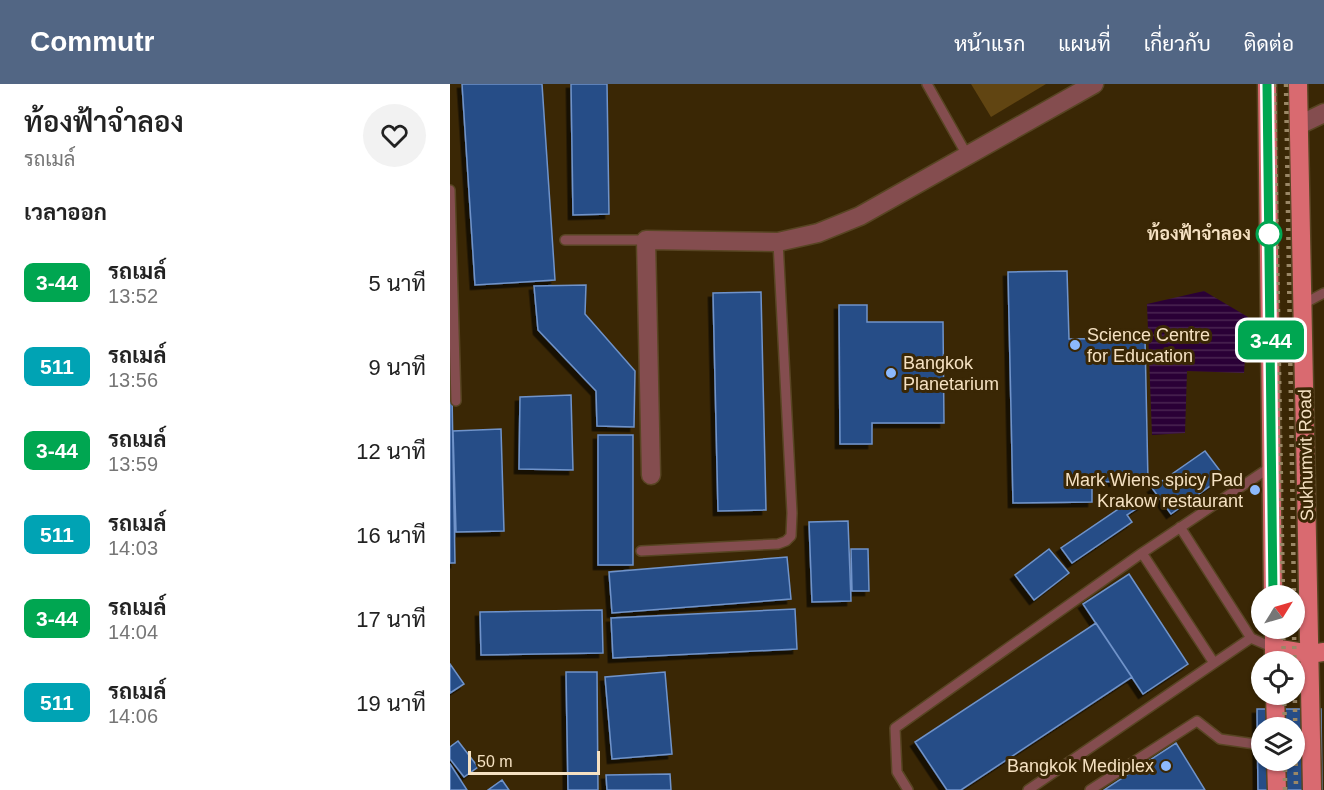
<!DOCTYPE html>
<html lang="th">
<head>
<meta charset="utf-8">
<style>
	body { margin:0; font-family:Arial,Sarabun,sans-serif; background:#f2f2f2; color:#222; height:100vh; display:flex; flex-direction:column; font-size:22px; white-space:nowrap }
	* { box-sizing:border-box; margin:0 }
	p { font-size:20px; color:#767676 }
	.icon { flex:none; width:33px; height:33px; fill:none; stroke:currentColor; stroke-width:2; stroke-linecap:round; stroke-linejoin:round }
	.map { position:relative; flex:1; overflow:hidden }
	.drawer { display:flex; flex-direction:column; background:#fff; width:450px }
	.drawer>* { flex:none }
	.badge { padding:0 12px; border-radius:9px; font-size:21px; line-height:39px }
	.needle { width:39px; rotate:53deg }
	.buttons { position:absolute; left:801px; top:501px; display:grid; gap:12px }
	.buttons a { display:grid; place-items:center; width:54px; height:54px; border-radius:50%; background:#fff; box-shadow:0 2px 4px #0004; font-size:30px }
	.scale { position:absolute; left:18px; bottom:15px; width:132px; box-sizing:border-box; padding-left:6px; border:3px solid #f5e1c2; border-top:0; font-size:16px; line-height:21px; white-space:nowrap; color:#f5e1c2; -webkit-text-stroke:4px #3a2705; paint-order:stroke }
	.map>.badge { position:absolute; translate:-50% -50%; box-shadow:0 0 0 3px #fff }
	h2 { padding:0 24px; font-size:22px; line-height:54px }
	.round { display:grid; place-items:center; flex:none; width:63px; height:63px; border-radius:32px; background:#f2f2f2 }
	.overview { display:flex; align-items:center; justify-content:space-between; height:102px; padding:0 24px }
	h1 { font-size:28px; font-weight:600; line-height:45px }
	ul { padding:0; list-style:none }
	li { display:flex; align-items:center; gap:18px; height:84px; padding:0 24px }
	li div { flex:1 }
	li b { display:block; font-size:22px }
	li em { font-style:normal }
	li .badge { min-width:66px; font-weight:700; text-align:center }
	header { display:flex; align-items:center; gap:36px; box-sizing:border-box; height:84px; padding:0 30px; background:#526684; color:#fff }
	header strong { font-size:28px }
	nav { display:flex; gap:33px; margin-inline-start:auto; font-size:21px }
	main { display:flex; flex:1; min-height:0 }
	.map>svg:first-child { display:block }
	.garden { fill:#614512 }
	.water { fill:url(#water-rules) }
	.building { fill:#284e87; stroke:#6f93ca; stroke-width:1.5; fill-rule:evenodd; filter:url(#shadow) }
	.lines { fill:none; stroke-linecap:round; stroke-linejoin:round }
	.lane-casing { stroke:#584523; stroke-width:12 }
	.street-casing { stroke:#584523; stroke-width:21 }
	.primary-casing { stroke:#584523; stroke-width:21 }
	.lane { stroke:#844d4f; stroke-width:9 }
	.street { stroke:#844d4f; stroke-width:18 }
	.primary { stroke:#d96a70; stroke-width:18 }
	.rail { stroke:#9a8766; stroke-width:4.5; stroke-dasharray:3 6; stroke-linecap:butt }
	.line-casing { stroke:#fff; stroke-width:14 }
	.line { stroke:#00a651; stroke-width:9 }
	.stop-dot { fill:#fff; stroke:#00a651; stroke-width:3 }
	.poi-dot { fill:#8cb9fc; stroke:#3a2705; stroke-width:2 }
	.labels { text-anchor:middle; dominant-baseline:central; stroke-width:6; stroke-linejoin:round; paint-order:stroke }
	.stop-label { font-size:18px; font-weight:bold; fill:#f5e1c2; stroke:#3a2705; text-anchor:end }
	.poi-label { font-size:18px; fill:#f5e1c2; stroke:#3a2705; text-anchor:start }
	.street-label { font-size:18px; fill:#f5e1c2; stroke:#3a2705 }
</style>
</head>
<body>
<header>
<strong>Commutr</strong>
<nav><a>หน้าแรก</a><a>แผนที่</a><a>เกี่ยวกับ</a><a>ติดต่อ</a></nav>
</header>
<main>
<section class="drawer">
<div class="overview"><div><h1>ท้องฟ้าจำลอง</h1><p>รถเมล์</p></div><a class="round"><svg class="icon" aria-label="heart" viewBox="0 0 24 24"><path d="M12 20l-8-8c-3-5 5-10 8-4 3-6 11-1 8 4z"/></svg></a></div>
<h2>เวลาออก</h2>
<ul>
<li><span class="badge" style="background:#00a651;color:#fff">3-44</span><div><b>รถเมล์</b><p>13:52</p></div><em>5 นาที</em></li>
<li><span class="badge" style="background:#00a3b4;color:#fff">511</span><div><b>รถเมล์</b><p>13:56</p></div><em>9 นาที</em></li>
<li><span class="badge" style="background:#00a651;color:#fff">3-44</span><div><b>รถเมล์</b><p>13:59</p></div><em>12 นาที</em></li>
<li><span class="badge" style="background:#00a3b4;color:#fff">511</span><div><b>รถเมล์</b><p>14:03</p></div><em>16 นาที</em></li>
<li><span class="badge" style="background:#00a651;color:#fff">3-44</span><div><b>รถเมล์</b><p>14:04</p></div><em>17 นาที</em></li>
<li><span class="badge" style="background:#00a3b4;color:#fff">511</span><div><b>รถเมล์</b><p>14:06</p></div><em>19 นาที</em></li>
</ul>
</section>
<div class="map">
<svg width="874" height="706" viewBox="0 0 874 706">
	<defs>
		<pattern id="water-rules" width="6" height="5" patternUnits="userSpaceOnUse" patternTransform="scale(1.5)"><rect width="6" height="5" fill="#2a0036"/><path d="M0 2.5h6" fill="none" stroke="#4a2551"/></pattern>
		<filter id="shadow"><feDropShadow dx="-4.5" dy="4.5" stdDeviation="0" flood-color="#0009"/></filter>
	</defs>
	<rect width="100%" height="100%" fill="#3a2705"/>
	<path class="garden" d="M521,0H596L541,33Z"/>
	<path class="water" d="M754,207L798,233L794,289L737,287L735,349L702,351L697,220Z"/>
	<path class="building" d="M12,0H92L105,196L25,201Z
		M121,0H157L159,130L123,131Z
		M617,187L619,255L695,254L698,397L642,398V418L563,419L558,188Z
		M136,201L135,230L185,287L184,343L147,342L146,307L88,246L84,202Z
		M311,208L316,426L268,427L263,209Z
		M389,221H417V238H493L494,339H422V360H390Z
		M0,311H2L5,479H0Z
		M121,311L123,386L69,385L70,313Z
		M51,345L54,447L6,448L3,347Z
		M148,351H183V481H148Z
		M755,367L774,392L721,430L702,404Z
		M689,411L695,419L677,431L682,438L622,479L611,464Z
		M398,437L401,517L362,518L359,438Z
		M401,465H418L419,507H402Z
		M599,465L619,489L584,516L565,491Z
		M337,473L341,515L162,529L159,488Z
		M679,490L738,580L693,610L633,520Z
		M345,525L347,565L163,574L161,534Z
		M152,526L153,569L31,571L30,528Z
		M646,539L682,593L511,706H497L465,658Z
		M0,580L14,600L0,609Z
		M116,588H147L148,706H118Z
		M215,588L222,670L162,675L155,593Z
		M807,625H871L872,706H808ZM812,644H844V676H812Z
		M8,657L28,683L14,693L0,675V663Z
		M726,659L755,706H654Z
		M0,680L17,706H0Z
		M220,690L221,706H157L156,691Z
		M52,696L59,706H38Z"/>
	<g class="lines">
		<g class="lane-casing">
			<path id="lane" d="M477,0L517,71
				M0,106L6,317
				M115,156H196
				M853,220L874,209
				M730,443L801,554L824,564
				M191,467L328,460L336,457L341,452L342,429L328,158
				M692,469L764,579
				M458,706L447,688L445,644L692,469L822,382
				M578,706L801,554
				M640,706L747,637L770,655L812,661"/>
		</g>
		<g class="street-casing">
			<path id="street" d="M849,41L874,29
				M201,391L196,156L328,158L368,149L410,132L644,0"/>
		</g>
		<g class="primary-casing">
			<path id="primary" d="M817,0L823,512
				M848,0L862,706
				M824,544V578
				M824,564L860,570L874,568
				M825,610L826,644
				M826,676L827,706"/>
		</g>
		<use href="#lane" class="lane"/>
		<use href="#street" class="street"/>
		<use href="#primary" class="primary"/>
		<path class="rail" d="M824,0L833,512
			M836,0L844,512
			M833,544L834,578
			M844,544L846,706
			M834,610L835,644
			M835,676V706"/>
	</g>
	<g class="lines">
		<g class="line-casing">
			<path id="line" d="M817,0L823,512"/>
		</g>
		<use href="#line" class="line"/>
	</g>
	<circle class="stop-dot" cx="819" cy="150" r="12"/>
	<g class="poi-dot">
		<circle cx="625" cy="261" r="6"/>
		<circle cx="441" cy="289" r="6"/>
		<circle cx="805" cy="406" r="6"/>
		<circle cx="716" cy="682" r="6"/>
	</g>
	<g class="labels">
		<g class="stop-label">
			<text x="801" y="150">ท้องฟ้าจำลอง</text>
		</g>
		<g class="poi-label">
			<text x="637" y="251">Science Centre<tspan x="637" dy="21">for Education</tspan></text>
			<text x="453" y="279">Bangkok<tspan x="453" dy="21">Planetarium</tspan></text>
			<text x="793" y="396" text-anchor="end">Mark Wiens spicy Pad<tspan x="793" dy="21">Krakow restaurant</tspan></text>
			<text x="704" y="682" text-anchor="end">Bangkok Mediplex</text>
		</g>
		<g class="street-label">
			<text transform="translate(856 371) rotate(-91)">Sukhumvit Road</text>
		</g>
	</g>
</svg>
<div class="buttons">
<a><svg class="needle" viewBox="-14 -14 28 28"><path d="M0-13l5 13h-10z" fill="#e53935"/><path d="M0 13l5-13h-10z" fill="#767676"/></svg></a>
<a><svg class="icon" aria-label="locate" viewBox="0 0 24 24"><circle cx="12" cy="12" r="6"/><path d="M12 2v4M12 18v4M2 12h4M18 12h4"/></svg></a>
<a><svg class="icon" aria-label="layers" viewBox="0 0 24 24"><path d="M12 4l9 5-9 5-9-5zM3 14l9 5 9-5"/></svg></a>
</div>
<div class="scale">50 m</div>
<b class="badge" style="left:821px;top:256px;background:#00a651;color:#fff">3-44</b>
</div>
</main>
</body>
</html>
